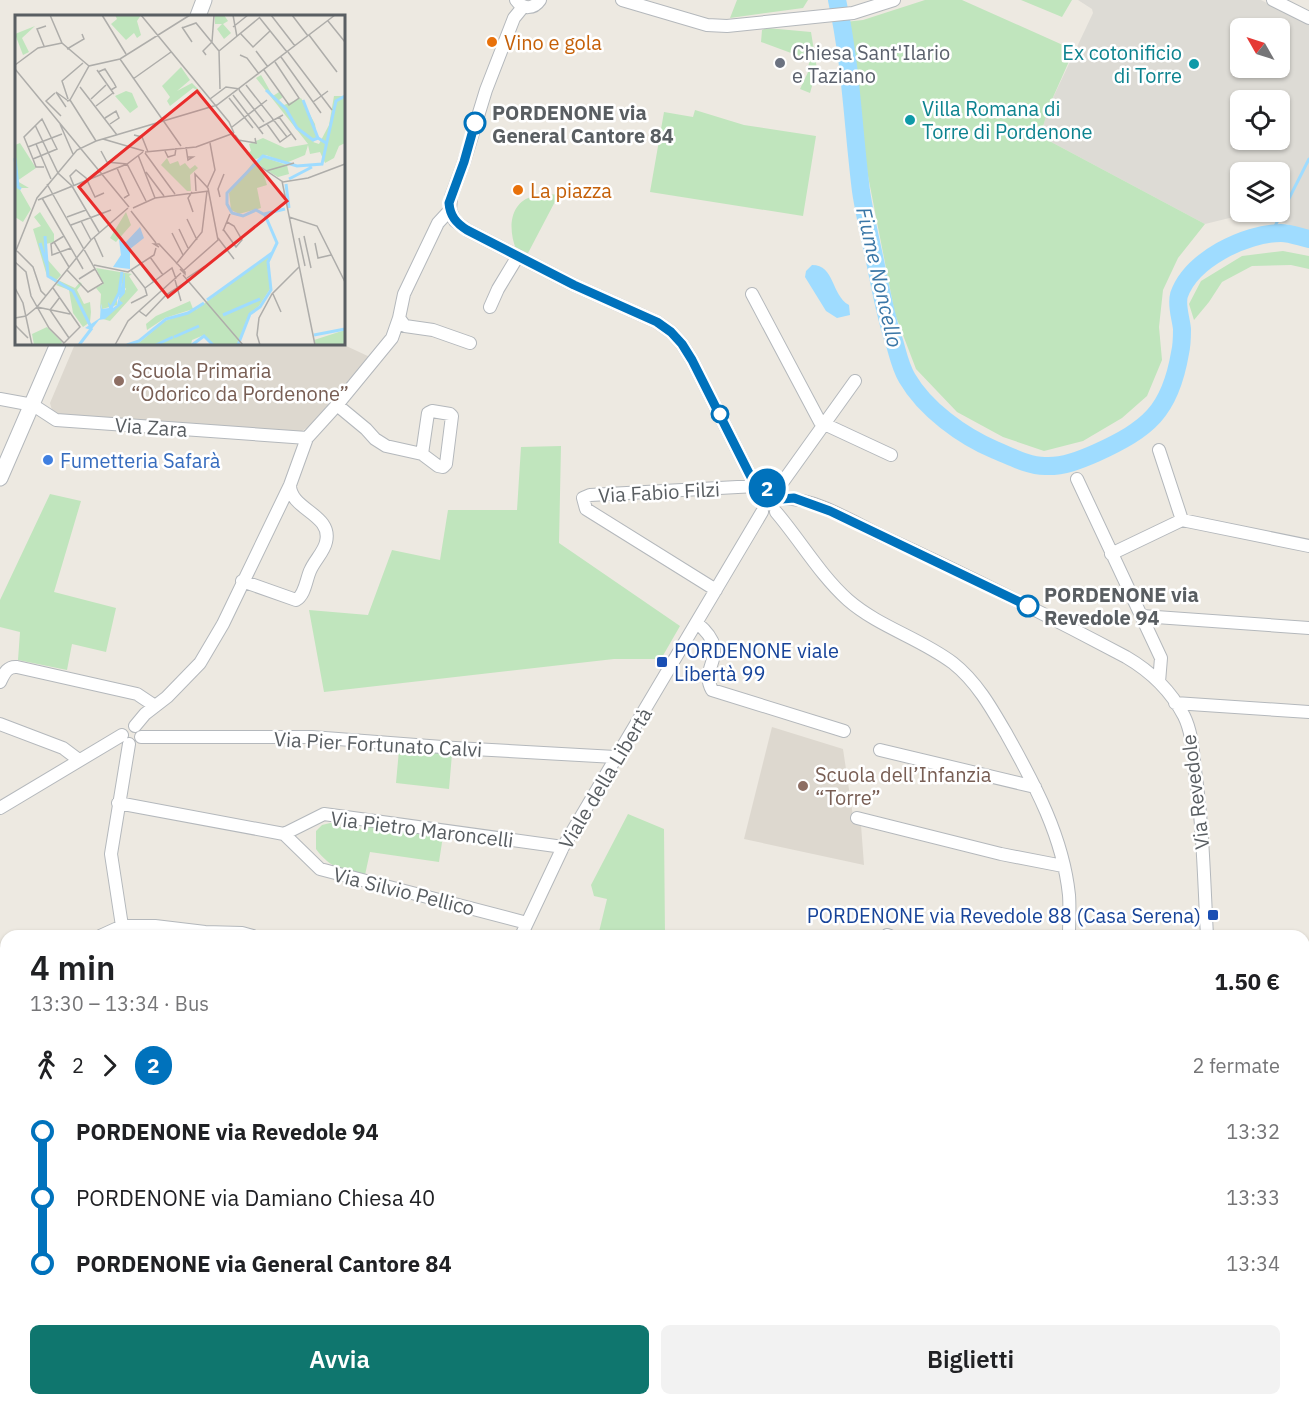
<!DOCTYPE html>
<html lang="it">
<head>
<meta charset="utf-8">
<style>
	body { margin:0; font-family:"IBM Plex Sans",sans-serif; background:#f2f2f2; color:#202124; height:100vh; display:flex; flex-direction:column; font-size:22px; white-space:nowrap }
	* { box-sizing:border-box; margin:0 }
	p { font-size:20px; color:#757577 }
	.icon { flex:none; width:33px; height:33px; fill:none; stroke:currentColor; stroke-width:2; stroke-linecap:round; stroke-linejoin:round }
	.map { position:relative; flex:1; overflow:hidden }
	.sheet { position:absolute; left:0px; top:930px; width:1310px; height:476px; display:flex; flex-direction:column; background:#fff; border-radius:18px 18px 0 0; box-shadow:0 2px 4px #0004 }
	.sheet>* { flex:none }
	.badge { padding:0 12px; border-radius:20px; font-size:21px; line-height:39px }
	.needle { width:39px; rotate:309deg }
	.fabs { position:absolute; left:1230px; top:18px; display:grid; gap:12px }
	.fabs a { display:grid; place-items:center; width:60px; height:60px; border-radius:9px; background:#fff; box-shadow:0 2px 4px #0004; font-size:30px }
	.map>.badge { position:absolute; translate:-50% -50%; box-shadow:0 0 0 3px #fff }
	.legs { display:flex; align-items:center; gap:9px; height:66px; padding:0 30px; font-size:20px }
	.legs p { margin-inline-start:auto }
	.overview { display:flex; align-items:center; justify-content:space-between; height:102px; padding:0 30px }
	h1 { font-size:33px; font-weight:600; line-height:45px }
	.button { display:flex; gap:12px; margin-top:auto; padding:12px 30px }
	.button a { flex:1; height:69px; border-radius:9px; background:#0f766e; color:#fff; font-size:24px; font-weight:600; line-height:69px; text-align:center }
	.button a+a { background:#f2f2f2; color:#202124 }
	ul { padding:0 30px; list-style:none }
	li { display:flex; align-items:center; gap:21px; height:66px; font-size:22px }
	li i { display:grid; place-items:center; width:9px; height:100%; margin:0 8px; background:currentColor }
	li i::after { content:''; width:15px; height:15px; margin:-8px; border:4px solid; border-radius:50%; background:#fff }
	li p { margin-inline-start:auto }
	li:first-child i { background:linear-gradient(#0000 50%,currentColor 0) }
	li:last-child i { background:linear-gradient(currentColor 50%,#0000 0) }
	.map>svg:first-child { display:block }
	.commercial { fill:#fef1d5 }
	.industrial { fill:#dddbd5; fill-rule:evenodd }
	.education { fill:#ddd8cf }
	.green { fill:#c0e5bd }
	.water { fill:#9fdcff }
	.lines { fill:none; stroke-linecap:round; stroke-linejoin:round }
	.stream { stroke:#9fdcff; stroke-width:3 }
	.river { stroke:#9fdcff; stroke-width:18 }
	.minor-casing { stroke:#b4b8bc; stroke-width:14 }
	.tertiary-casing { stroke:#b4b8bc; stroke-width:17 }
	.primary-casing { stroke:#f1ba55; stroke-width:20 }
	.minor { stroke:#fff; stroke-width:12 }
	.tertiary { stroke:#fff; stroke-width:15 }
	.primary { stroke:#ffeaa4; stroke-width:18 }
	.line-1-casing { stroke:#fff; stroke-width:14 }
	.line-1 { stroke:#0072bc; stroke-width:9 }
	.food-dot { fill:#e8710a; stroke:#fff; stroke-width:2 }
	.worship-dot { fill:#6b7280; stroke:#fff; stroke-width:2 }
	.culture-dot { fill:#0f9aa8; stroke:#fff; stroke-width:2 }
	.stop-1-dot { fill:#fff; stroke:#0072bc; stroke-width:3 }
	.education-dot { fill:#8d6e63; stroke:#fff; stroke-width:2 }
	.shop-dot { fill:#3f7fe0; stroke:#fff; stroke-width:2 }
	.transit-dot { fill:#1a4fb4; stroke:#fff; stroke-width:2 }
	.labels { text-anchor:middle; dominant-baseline:central; stroke-width:5; stroke-linejoin:round; paint-order:stroke }
	.food-label { font-size:20px; fill:#c56008; stroke:#fff; text-anchor:start }
	.worship-label { font-size:20px; fill:#5b616d; stroke:#fff; text-anchor:start }
	.culture-label { font-size:20px; fill:#0d838f; stroke:#fff; text-anchor:end }
	.stop-label { font-size:20px; font-weight:bold; fill:#595e62; stroke:#fff; text-anchor:start }
	.education-label { font-size:20px; fill:#785e54; stroke:#fff; text-anchor:start }
	.street-label { font-size:20px; fill:#595e62; stroke:#fff }
	.shop-label { font-size:20px; fill:#366cbe; stroke:#fff; text-anchor:start }
	.transit-label { font-size:20px; fill:#164399; stroke:#fff; text-anchor:start }
	.water-label { font-size:21px; font-style:italic; fill:#3a77a7; stroke:#fff }
	.inset-river { fill:none; stroke:#9fdcff; stroke-width:3 }
	.inset-road { fill:none; stroke:#aeadaa; stroke-width:1.5 }
	.view { fill:#e92c2b; fill-opacity:0.15; stroke:#e92c2b; stroke-width:3 }
	.inset-edge { fill:none; stroke:#595e62; stroke-width:3 }
</style>
</head>
<body>
<div class="map">
<svg width="1309" height="1405" viewBox="0 0 1309 1405">
	<rect width="100%" height="100%" fill="#ede9e1"/>
	<path class="commercial" d="M751,1400H906V1405H755Z"/>
	<path class="industrial" d="M1078,0H1261L1309,25V233L1274,219L1264,212H1280V172H1240V212H1254L1205,224L1040,136L1050,104L1093,13L1092,9ZM1240,28H1280V68H1240ZM1240,100H1280V140H1240Z"/>
	<path class="education" d="M75,344H342L372,358L348,389L342,388L310,426L302,431L294,432L53,414L50,403Z
		M772,727L843,749L854,823L861,825L864,865L744,839Z"/>
	<path class="green" d="M737,0H808L803,8L730,18Z
		M925,0H962L1074,50L1050,104L1040,136L1205,224L1178,258L1163,290L1159,327L1162,360L1147,396L1122,418L1083,441L1044,451L1003,437L957,412L916,369L895,314L868,176L845,22L863,20Z
		M1021,0H1072L1062,17Z
		M767,28L811,32L817,69L810,93L800,89L810,68L808,67L810,60L761,42L762,30Z
		M695,110L744,125L816,136L803,216L650,192L664,112L693,117Z
		M559,194L527,255L516,249C508,229 509,202 534,196C542,194 551,195 559,194Z
		M1283,251L1309,256V269L1291,265L1252,266L1222,282L1209,302L1194,320L1189,304L1201,281L1242,256Z
		M561,446L559,543L680,626L661,659H614L324,692L309,610L368,615L392,550L440,560L448,510H517L521,447Z
		M50,494L81,501L54,592L116,608L106,652L72,644L67,670L18,660L20,632L0,627V600Z
		M399,750L452,754L449,789L396,783Z
		M628,814L664,829L665,936H598L607,899L594,896L591,885Z
		M330,823H339V827L363,829V826L443,836L439,862L370,852L365,875C343,871 330,868 316,849V831L322,825Z"/>
	<path class="water" d="M812,265C835,265 831,295 849,305L850,315L837,318L826,311L805,277L806,271Z
		M613,1400H635C641,1405 654,1405 661,1400H740L745,1405H611Z"/>
	<g class="lines">
		<path class="stream" d="M1271,234L1309,159"/>
		<path class="river" d="M837,0C851,63 853,127 861,191C865,218 872,245 877,271C882,295 886,318 894,341C898,354 900,366 907,378C925,409 962,436 995,450C1010,456 1028,466 1045,466C1063,467 1080,460 1096,453C1148,429 1170,412 1180,353C1182,345 1182,336 1182,329C1181,318 1176,306 1179,295C1191,260 1245,233 1281,233C1290,233 1300,237 1309,239"/>
		<g class="minor-casing">
			<path id="minor" d="M516,0C523,10 534,9 540,0
				M622,0L707,25L727,26L853,13L894,0
				M1273,0L1309,18
				M450,210L455,221L467,230L574,285L657,322L671,332L682,344L692,360L759,493
				M752,294L820,422L891,455
				M490,307L498,289L518,256
				M399,318L405,326L433,330L470,343
				M0,399L33,405L56,420L307,438
				M337,405L366,429L375,439L386,446L422,454L438,466L443,467L446,464L452,416L450,414L432,411L428,413L422,454
				M1159,450L1182,520
				M1077,479L1161,658L1159,682
				M777,490L855,381
				M782,499C811,496 853,522 880,535C963,573 1045,614 1126,657C1150,671 1171,691 1184,716C1192,732 1193,752 1195,770C1203,825 1204,881 1207,936
				M776,512C800,540 820,575 848,600C879,627 920,638 953,663C977,682 992,709 1007,735C1035,785 1063,837 1069,895C1070,908 1069,923 1069,936
				M1111,554L1182,520L1309,546
				M242,581L296,600C305,595 306,580 310,571C314,561 324,552 326,542C333,514 290,510 290,485
				M716,590L586,509L583,498L590,495L756,486
				M1142,616L1309,628
				M697,623C734,654 698,665 712,690L844,731
				M0,682C4,674 7,666 17,667L137,694L155,706
				M1175,703L1309,712
				M0,724L63,748L79,760
				M135,726L145,714L167,697L200,663L223,624L290,485L307,438L337,405L392,338L399,318L404,294L438,223L450,210L451,197L464,162L486,90L514,18L523,7
				M141,737H312L455,748L615,757
				M880,750L1035,787
				M118,803L284,834L320,869L527,923
				M0,808L122,735
				M857,818L1001,854L1063,866
				M284,834L324,814L563,847
				M887,935L890,936
				M100,936L122,926H155L205,932L242,933L253,936
				M119,936L122,926L111,854L129,744
				M521,936L563,847L762,512
				M1304,965L1309,968
				M0,1043L6,1026
				M1304,1216L1309,1172
				M1304,1285L1309,1288
				M0,1314L6,1295
				M383,1400L417,1405
				M432,1400V1405
				M1228,1400V1405
				M150,1405L152,1400
				M323,1405L325,1400
				M910,1405V1400
				M1118,1405V1400
				M1285,1405V1400"/>
		</g>
		<g class="tertiary-casing">
			<path id="tertiary" d="M198,16L204,0
				M0,478L58,344"/>
		</g>
		<g class="primary-casing">
			<path id="primary" d="M1304,1157H1309
				M0,1168H6"/>
		</g>
		<use href="#minor" class="minor"/>
		<use href="#tertiary" class="tertiary"/>
		<use href="#primary" class="primary"/>
	</g>
	<g class="lines">
		<g class="line-1-casing">
			<path id="line-1" d="M475,123L464,162L449,203C450,216 456,223 467,230L574,285L657,322L671,332L682,344L692,360L759,493L763,489L773,488L781,495L782,499L794,498L830,511L1028,606"/>
		</g>
		<use href="#line-1" class="line-1"/>
	</g>
	<g class="food-dot">
		<circle cx="492" cy="42" r="6"/>
		<circle cx="518" cy="190" r="6"/>
	</g>
	<circle class="worship-dot" cx="780" cy="63" r="6"/>
	<g class="culture-dot">
		<circle cx="1194" cy="64" r="6"/>
		<circle cx="910" cy="120" r="6"/>
	</g>
	<g class="stop-1-dot">
		<circle cx="475" cy="123" r="10"/>
		<circle cx="720" cy="414" r="8"/>
		<circle cx="1028" cy="606" r="10"/>
	</g>
	<g class="education-dot">
		<circle cx="119" cy="381" r="6"/>
		<circle cx="803" cy="786" r="6"/>
	</g>
	<circle class="shop-dot" cx="48" cy="460" r="6"/>
	<g class="transit-dot">
		<rect x="656" y="656" width="12" height="12" rx="3"/>
		<rect x="1207" y="909" width="12" height="12" rx="3"/>
	</g>
	<g class="labels">
		<g class="food-label">
			<text x="504" y="42">Vino e gola</text>
			<text x="530" y="190">La piazza</text>
		</g>
		<g class="worship-label">
			<text x="792" y="52">Chiesa Sant'Ilario<tspan x="792" dy="23">e Taziano</tspan></text>
		</g>
		<g class="culture-label">
			<text x="1182" y="52">Ex cotonificio<tspan x="1182" dy="23">di Torre</tspan></text>
			<text x="922" y="108" text-anchor="start">Villa Romana di<tspan x="922" dy="23">Torre di Pordenone</tspan></text>
		</g>
		<g class="stop-label">
			<text x="492" y="112">PORDENONE via<tspan x="492" dy="23">General Cantore 84</tspan></text>
			<text x="1044" y="594">PORDENONE via<tspan x="1044" dy="23">Revedole 94</tspan></text>
		</g>
		<g class="education-label">
			<text x="131" y="370">Scuola Primaria<tspan x="131" dy="23">“Odorico da Pordenone”</tspan></text>
			<text x="815" y="774">Scuola dell’Infanzia<tspan x="815" dy="23">“Torre”</tspan></text>
		</g>
		<g class="street-label">
			<text transform="translate(151 427) rotate(4)">Via Zara</text>
			<text transform="translate(659 492) rotate(-3)">Via Fabio Filzi</text>
			<text transform="translate(378 744) rotate(3)">Via Pier Fortunato Calvi</text>
			<text transform="translate(605 778) rotate(-59)">Viale della Libertà</text>
			<text transform="translate(1195 792) rotate(-97)">Via Revedole</text>
			<text transform="translate(422 829) rotate(7)">Via Pietro Maroncelli</text>
			<text transform="translate(404 891) rotate(14)">Via Silvio Pellico</text>
		</g>
		<g class="shop-label">
			<text x="60" y="460">Fumetteria Safarà</text>
		</g>
		<g class="transit-label">
			<text x="674" y="650">PORDENONE viale<tspan x="674" dy="23">Libertà 99</tspan></text>
			<text x="1201" y="915" text-anchor="end">PORDENONE via Revedole 88 (Casa Serena)</text>
		</g>
		<g class="water-label">
			<text transform="translate(880 277) rotate(77)">Fiume Noncello</text>
		</g>
	</g>
	<g transform="translate(15 15)">
		<rect width="330" height="330" fill="#ede9e1"/>
		<path d="M100,0H126L122,6L126,20L122,23L119,18L111,25L96,9L102,4ZM200,0H209L213,6L208,9L216,18L209,24L202,14L207,9H200ZM20,11L7,23L14,37L8,40L0,19ZM166,52L175,65L162,76L177,68L186,77L178,73L155,91L152,86L155,82L147,71ZM246,60L258,81L264,77L268,82L264,85L269,90L286,83L300,109L302,123L298,127L304,129L314,110L319,81H330V128L324,131L319,143L310,148L305,137L295,139L293,130L290,140L271,148L251,140L239,145L231,139L236,136L234,129L248,123L270,133L293,129L241,63ZM111,76L117,78L123,92L115,98L100,81ZM5,128L21,153L2,166L14,173H4L16,194L8,207L0,202V130ZM248,142L272,150L274,159L263,162L251,155L241,147ZM152,143L155,149L163,146L165,151L170,148L175,154L180,150L183,153L175,160L176,176H172L146,150ZM238,148L247,154L252,170L242,173L246,193L224,199L216,195L214,178ZM25,197L39,219V227L31,229L32,244L46,260L40,267L32,261L18,214L26,211L19,202ZM111,197L116,210L101,227L95,223ZM254,240L255,274L244,291L234,299L222,330H199L189,320L177,325L176,330H113L125,327L150,306L182,294ZM81,253L117,259L114,261L123,275L95,306L88,304L107,288L104,285L111,274L106,267L108,277L102,282V290L87,294V289L85,295L86,279L81,273L88,269ZM45,266L60,273L65,267L67,269L62,275L69,289L75,287L76,297L75,307L68,312L58,298L54,275L41,270ZM175,286L178,294L150,303L132,315L131,309L141,301ZM32,312L47,327L46,330H19L17,319ZM330,315V330H301L299,325Z" fill="#c0e5bd"/>
		<path d="M125,212L129,223L115,234V254L98,252L106,240L104,225L111,227ZM110,257V278L104,285L108,288L90,304L84,305L76,315L70,313L85,303L86,288L87,294L94,293L93,287L98,293L102,290Z" fill="#9fdcff"/>
		<path class="inset-river" d="M251,75L271,94L282,113L298,125L303,123L311,128M288,85L303,123M0,143L3,172L6,174M274,164L297,152M271,169L274,193M249,199L270,194M30,221L33,261L58,276L76,312M25,228L32,251M192,285L257,238M96,293L104,278L107,257M208,300L245,284M299,320L330,314M159,322L184,311M64,330L77,313M112,330L124,326L151,304L173,298L189,288M141,330L158,322M177,330L189,321L198,330M223,330L235,299L245,292L256,275L253,247L262,228L250,200L241,195L228,201L217,198L212,189V178L248,141L282,151L307,149L321,86L330,81"/>
		<path class="inset-road" d="M35,0L47,28L74,51M87,0L111,39M126,0L214,107L219,118M218,0L222,22M256,0L280,31M277,0L293,21M244,2L272,37M313,6L330,27M167,12L177,27M218,12L233,0M167,13L181,8L204,36L205,74M225,18L238,32L255,16M294,20L322,57M29,31L22,14L31,11M52,34L69,24L67,19M204,36L244,3M241,36L253,52M273,37L317,95M191,40L188,36L197,27L199,0M225,40L232,43L244,59M266,42L306,98M105,44L166,131M0,50L23,33L47,28M0,54L114,192M82,55L99,79M249,55L274,90L284,83L260,47M83,57L90,54L99,68L101,72L96,75M118,64L156,37M231,70L272,122M65,72L102,120M224,75L249,107M40,78L31,86L46,101M218,80L248,119M214,83L238,113M53,84L47,66L68,48M76,84L91,70M195,84L211,72L225,74M55,85L74,51L105,44L175,0M56,85L52,86L55,85L81,126M298,87L313,76M81,91L98,78M51,92L41,77L52,85M264,102L281,125M90,103L101,96L104,103L95,109M45,109L58,139M252,109L265,127L276,119M20,110L43,158L57,171L84,217M217,112L252,85M244,113L268,100M119,120L127,122L133,137M220,120L240,148L268,167L293,163L330,149M88,124L129,136M223,125L241,128L240,123M21,129L36,164M13,132L47,119M171,132L173,145L178,142H173M86,136L92,147L112,149L131,186M150,136L153,142L160,140L161,133M130,137L181,132L219,118M130,138L160,179M123,140L140,183M18,144L42,134L27,104L9,122L18,144L21,152H29M102,153L114,180L109,183M251,156L279,148M131,157L149,181M267,166L300,330M32,169L88,268L73,277L52,255M59,171L55,161L61,155L71,163L80,182L89,178M192,173L200,155L195,128M181,176L180,159L193,173M177,177L173,183L178,197M205,182L203,174L209,159M27,183L68,254M23,185L112,149L128,137M118,193L140,183L194,176M116,196L141,228M52,202L71,195M274,202L302,211L330,267M172,204L182,225M66,206L76,225M56,210L96,195M164,214L173,233M208,214L221,232L227,225L219,211L212,207M208,216L215,199M157,218L168,240M49,221L36,229L37,240L56,233M289,221L296,253M79,222L88,242M203,223L219,244M284,223L290,251M39,227L54,252M300,228L303,243L316,240M144,232L139,229H144L170,257V259L165,254M2,236L18,252L26,276L31,281M0,238L22,183L62,135L81,126L202,90L320,0M135,242L148,260M0,247L11,257L16,281L34,313L49,328M126,249L139,267M161,249L187,217L192,176M79,250L113,257L139,240L141,233M116,255L130,273L157,253L161,264M168,256L203,225L193,173M168,260L228,330M172,263L190,251M64,264L80,254M160,265L166,286M0,273L8,288L17,330M38,273L65,312L48,329M258,279L266,297M45,282L35,295L54,323M116,288L132,280L130,273M22,292L55,299M124,296L131,301L151,280L174,265M0,303L11,301L22,292L76,225L113,193M0,310L13,323M100,330L113,306L166,258M245,330L242,320L244,303L257,279L284,252"/>
		<path class="view" d="M182,76L272,186L153,282L64,172Z"/>
		<rect width="330" height="330" class="inset-edge"/>
	</g>
</svg>
<div class="fabs">
<a><svg class="needle" viewBox="-14 -14 28 28"><path d="M0-13l5 13h-10z" fill="#e53935"/><path d="M0 13l5-13h-10z" fill="#757577"/></svg></a>
<a><svg class="icon" aria-label="locate" viewBox="0 0 24 24"><circle cx="12" cy="12" r="6"/><path d="M12 2v4M12 18v4M2 12h4M18 12h4"/></svg></a>
<a><svg class="icon" aria-label="layers" viewBox="0 0 24 24"><path d="M12 4l9 5-9 5-9-5zM3 14l9 5 9-5"/></svg></a>
</div>
<b class="badge" style="left:767px;top:488px;background:#0072bc;color:#fff">2</b>
<section class="sheet">
<div class="overview"><div><h1>4 min</h1><p>13:30 – 13:34 · Bus</p></div><b>1.50 €</b></div>
<div class="legs"><svg class="icon" aria-label="walk" viewBox="0 0 24 24"><circle cx="13" cy="4" r="2"/><path d="M13 8l-2 6 4 7M11 14l-3 7M7 12l3-4h3l4 4"/></svg>2<svg class="icon" aria-label="forward" viewBox="0 0 24 24"><path d="M9 5l7 7-7 7"/></svg><b class="badge" style="background:#0072bc;color:#fff">2</b><p>2 fermate</p></div>
<ul>
<li><i style="color:#0072bc"></i><b>PORDENONE via Revedole 94</b><p>13:32</p></li>
<li><i style="color:#0072bc"></i><span>PORDENONE via Damiano Chiesa 40</span><p>13:33</p></li>
<li><i style="color:#0072bc"></i><b>PORDENONE via General Cantore 84</b><p>13:34</p></li>
</ul>
<div class="button"><a>Avvia</a><a>Biglietti</a></div>
</section>
</div>
</body>
</html>
